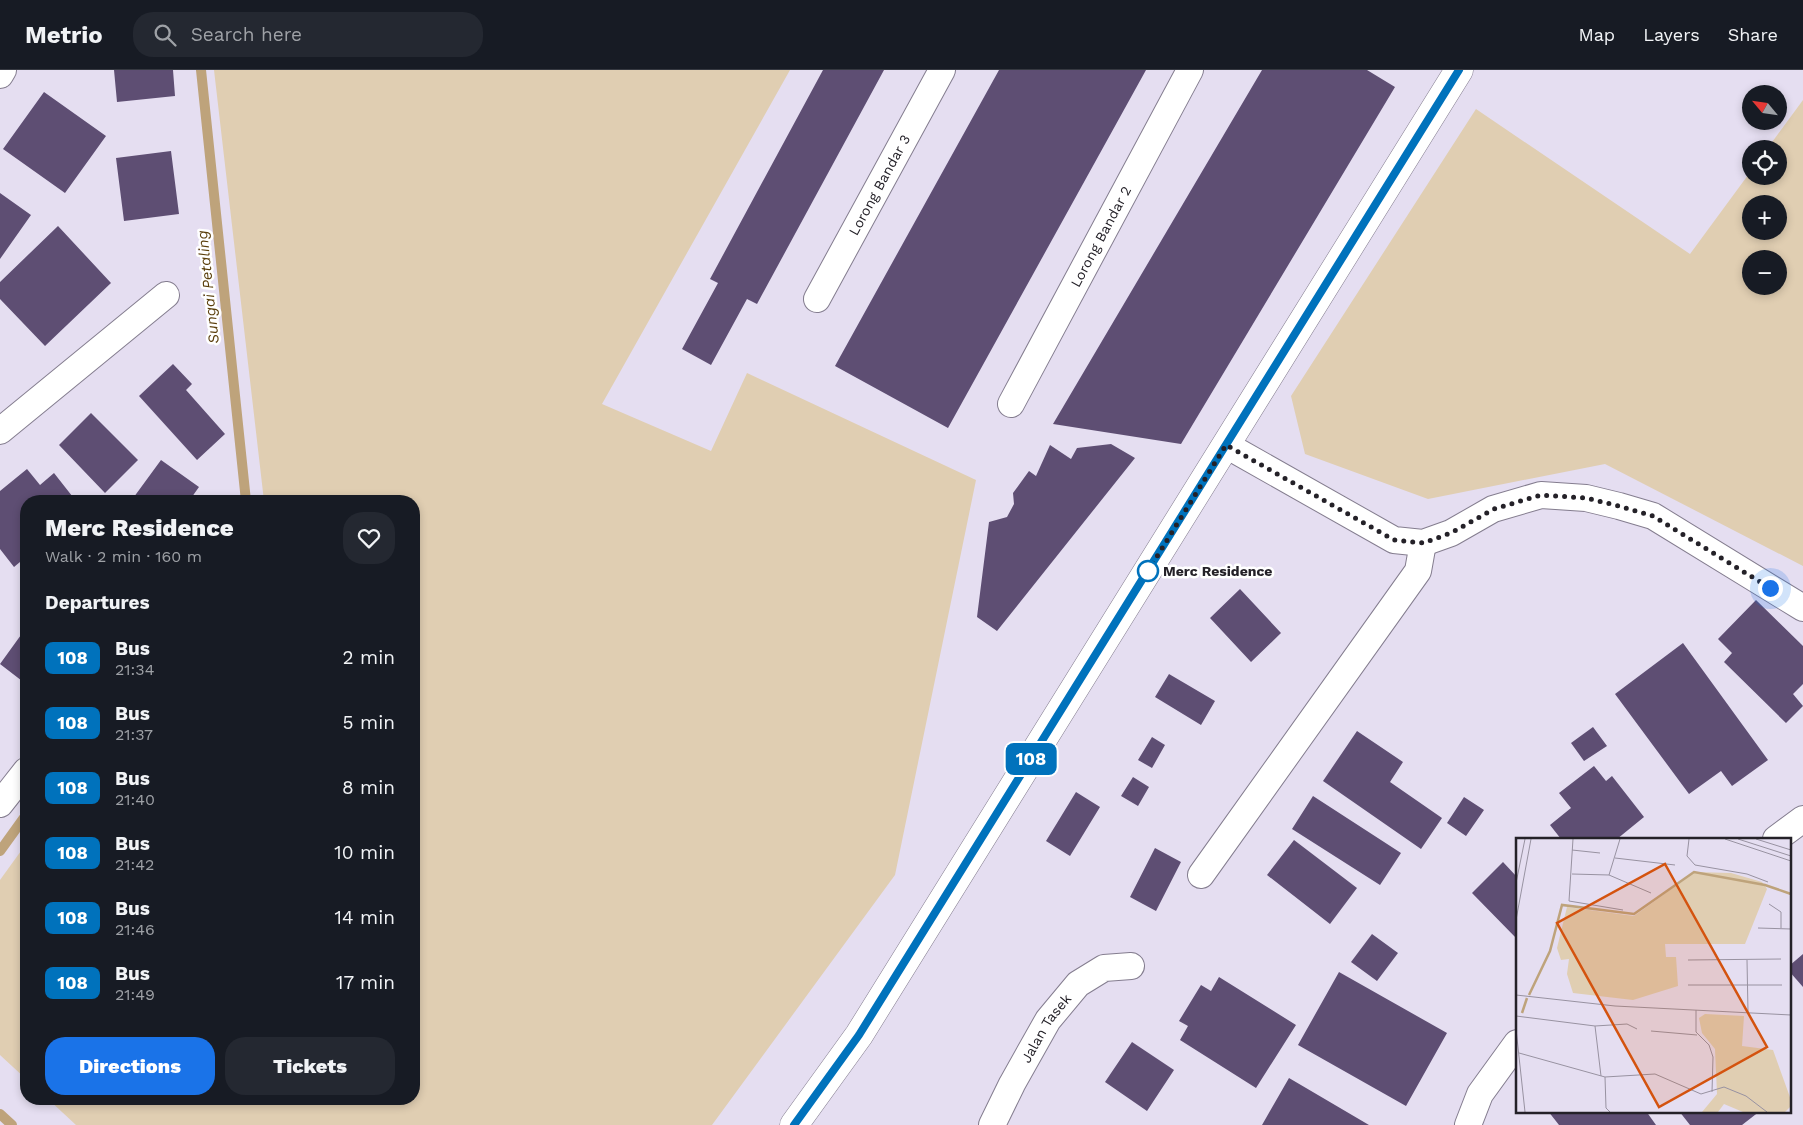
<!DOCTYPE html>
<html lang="en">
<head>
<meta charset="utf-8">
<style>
	body { margin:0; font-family:"Work Sans",sans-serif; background:#242831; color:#f1f3f6; height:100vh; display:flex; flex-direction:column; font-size:19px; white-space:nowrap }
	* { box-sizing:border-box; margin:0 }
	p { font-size:16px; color:#9ea1a6 }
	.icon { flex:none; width:28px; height:28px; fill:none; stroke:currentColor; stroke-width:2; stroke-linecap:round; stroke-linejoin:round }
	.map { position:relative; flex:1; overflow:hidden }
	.panel { position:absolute; left:20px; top:425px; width:400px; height:610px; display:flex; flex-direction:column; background:#171b24; border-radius:20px; box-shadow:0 2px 8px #0003 }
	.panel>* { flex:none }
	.badge { padding:0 10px; border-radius:8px; font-size:18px; line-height:32px }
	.needle { width:32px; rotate:299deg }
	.buttons { position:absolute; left:1742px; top:15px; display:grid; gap:10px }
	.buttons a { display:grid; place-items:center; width:45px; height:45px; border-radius:50%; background:#171b24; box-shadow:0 2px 8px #0003; font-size:25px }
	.you { position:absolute; width:25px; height:25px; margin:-12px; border:4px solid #fff; border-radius:50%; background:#1a73e8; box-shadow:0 0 0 8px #1a73e833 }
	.map>.badge { position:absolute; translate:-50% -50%; box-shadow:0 0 0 2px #fff }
	h2 { padding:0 25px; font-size:19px; line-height:45px }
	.round { display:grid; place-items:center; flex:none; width:52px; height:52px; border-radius:20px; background:#242831 }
	.summary { display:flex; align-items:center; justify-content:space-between; height:85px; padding:0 25px }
	h1 { font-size:24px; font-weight:800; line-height:38px }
	.cta { display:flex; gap:10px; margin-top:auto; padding:10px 25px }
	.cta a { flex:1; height:58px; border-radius:20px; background:#1a73e8; color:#fff; font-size:20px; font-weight:800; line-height:58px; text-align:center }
	.cta a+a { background:#242831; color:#f1f3f6 }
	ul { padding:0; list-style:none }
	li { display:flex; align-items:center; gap:15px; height:65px; padding:0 25px }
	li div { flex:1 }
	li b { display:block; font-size:19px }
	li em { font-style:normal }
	li .badge { min-width:55px; font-weight:700; text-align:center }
	header { display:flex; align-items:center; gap:30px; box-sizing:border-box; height:70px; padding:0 25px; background:#171b24; border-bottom:1px solid #363941 }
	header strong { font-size:24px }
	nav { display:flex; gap:28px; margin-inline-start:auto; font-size:18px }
	.search { width:350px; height:45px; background:#242831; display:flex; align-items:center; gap:12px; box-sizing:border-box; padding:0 18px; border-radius:20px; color:#9ea1a6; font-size:19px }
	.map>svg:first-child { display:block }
	.green { fill:#e0ceb2; fill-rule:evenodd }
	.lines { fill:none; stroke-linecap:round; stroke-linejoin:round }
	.stream { stroke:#bea37b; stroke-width:10 }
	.building { fill:#5e4e73 }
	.minor-casing { stroke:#847d8f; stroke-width:28 }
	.tertiary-casing { stroke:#847d8f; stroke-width:29 }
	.minor { stroke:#fff; stroke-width:26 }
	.tertiary { stroke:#fff; stroke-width:28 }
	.line-casing { stroke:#fff; stroke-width:11 }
	.line { stroke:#0072bc; stroke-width:8 }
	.walk { stroke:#242128; stroke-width:5; stroke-dasharray:0 9 }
	.stop-dot { fill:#fff; stroke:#0072bc; stroke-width:2.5 }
	.labels { text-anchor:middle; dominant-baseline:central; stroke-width:5; stroke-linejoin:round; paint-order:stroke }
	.street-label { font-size:14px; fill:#242128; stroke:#fff }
	.stop-label { font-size:14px; font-weight:bold; fill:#242128; stroke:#fff; text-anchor:start }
	.water-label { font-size:15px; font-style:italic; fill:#5a3e0b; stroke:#fff }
	.inset-river { fill:none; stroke:#bea37b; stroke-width:2.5 }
	.inset-road { fill:none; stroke:#9892a1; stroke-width:1 }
	.view { fill:#d4530f; fill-opacity:0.15; stroke:#d4530f; stroke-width:2.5 }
	.inset-edge { fill:none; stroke:#242128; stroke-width:2.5 }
</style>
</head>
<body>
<header>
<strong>Metrio</strong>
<div class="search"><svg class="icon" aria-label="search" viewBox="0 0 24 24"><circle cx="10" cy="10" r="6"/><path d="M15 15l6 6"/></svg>Search here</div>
<nav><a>Map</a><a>Layers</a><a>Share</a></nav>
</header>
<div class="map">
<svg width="1803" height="1055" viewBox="0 0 1803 1055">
	<rect width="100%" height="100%" fill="#e5def1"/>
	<path class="green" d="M214,0H790L602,334L711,381L747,303L976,410L895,805L712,1055H76L48,1029H414V431H264Z
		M1803,30V496L1605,394L1428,429L1305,384L1291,326L1476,39L1690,184L1751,101V106H1779V79H1767ZM1751,134H1779V161H1751ZM1751,189H1779V216H1751Z
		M26,774V1009L0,985V810Z"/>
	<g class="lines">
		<path class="stream" d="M201,0L246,431
			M0,781L26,745
			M0,1044L12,1055"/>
	</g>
	<path class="building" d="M114,0H173L175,26L117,32Z
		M823,0H884L757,234L747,229L711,295L682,279L718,213L710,209Z
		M999,0H1146L948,358L835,296Z
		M1262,0H1367L1395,17L1181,374L1053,354Z
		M44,22L106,66L65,123L3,79Z
		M171,81L179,144L124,151L116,88Z
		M0,123L31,145L0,189Z
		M58,156L111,213L45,276L0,229V212Z
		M173,294L192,314L186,320L225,364L197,390L139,326Z
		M91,343L138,390L105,423L59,375Z
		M1111,374L1135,388L997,561L977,547L989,452L1007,447L1014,434L1013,423L1029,401L1036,406L1050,375L1071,389L1077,378Z
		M161,390L199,417L189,431H131Z
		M27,399L40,415L54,403L76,431H26V487L14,497L0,479V421Z
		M1240,519L1281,563L1251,592L1210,548Z
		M1756,530L1803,576V614L1793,624L1803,636L1786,653L1724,592L1732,583L1718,569Z
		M26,558V614L0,594Z
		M1683,573L1768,690L1732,716L1721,701L1689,724L1615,624Z
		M1169,604L1215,631L1201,655L1155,627Z
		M1593,657L1607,676L1584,691L1571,673Z
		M1357,661L1403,692L1390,712L1442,748L1421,779L1323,711Z
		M1152,667L1165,675L1152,698L1138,690Z
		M1594,696L1606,711L1612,706L1644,747L1617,769H1561L1550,755L1571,738L1559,723Z
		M1133,707L1149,717L1138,736L1121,726Z
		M1076,722L1100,737L1070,786L1046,771Z
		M1313,726L1401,783L1380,815L1292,759Z
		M1464,727L1484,740L1466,766L1447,753Z
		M1294,770L1357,818L1330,854L1267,805Z
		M1155,778L1181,792L1156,841L1130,827Z
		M1503,792L1517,807V869L1472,823Z
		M1372,864L1398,883L1377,911L1351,892Z
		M1803,884V917L1789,901V896Z
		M1339,902L1447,963L1406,1036L1298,975Z
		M1219,907L1296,955L1256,1018L1180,970L1188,956L1179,951L1201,915L1211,921Z
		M1132,972L1174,1000L1147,1041L1105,1012Z
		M1289,1008L1369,1055H1262Z
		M1548,1041H1646L1656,1055H1559Z
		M1679,1041H1760L1742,1055H1690Z"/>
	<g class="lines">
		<g class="minor-casing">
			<g id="minor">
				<path d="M0,5L3,0"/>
				<path id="s1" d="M817,229L942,0"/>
				<path id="s2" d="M1011,334L1190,0"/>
				<path d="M0,361L166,225"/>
				<path d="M1226,375L1394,470L1423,473L1451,463L1493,439L1541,425L1586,428L1619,436L1653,446L1803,538"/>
				<path d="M0,734L26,701"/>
				<path d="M1776,769L1803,749"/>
				<path d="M1201,805L1418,501L1423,473"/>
				<path id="s3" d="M992,1055L1012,1014L1048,950L1078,914L1104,898L1131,896"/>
				<path d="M1468,1055L1480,1024L1517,973"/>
			</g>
		</g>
		<g class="tertiary-casing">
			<path id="tertiary" d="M794,1055L859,965L1459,0"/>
		</g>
		<use href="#minor" class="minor"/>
		<use href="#tertiary" class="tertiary"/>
	</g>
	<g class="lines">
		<g class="line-casing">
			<path id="line" d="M794,1055L859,965L1459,0"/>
		</g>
		<use href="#line" class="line"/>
		<path class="walk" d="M1148,501L1226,375L1394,470L1423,473L1451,463L1494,439L1541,425L1586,428L1619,436L1653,446L1770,518"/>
	</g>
	<circle class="stop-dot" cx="1148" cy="501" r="10"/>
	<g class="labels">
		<g class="street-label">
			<text stroke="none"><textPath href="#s1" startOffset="130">Lorong Bandar 3</textPath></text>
			<text stroke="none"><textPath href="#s2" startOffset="190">Lorong Bandar 2</textPath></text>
			<text stroke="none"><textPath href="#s3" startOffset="111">Jalan Tasek</textPath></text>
		</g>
		<g class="stop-label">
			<text x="1163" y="501">Merc Residence</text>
		</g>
		<g class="water-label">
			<text transform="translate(208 217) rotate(-96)">Sungai Petaling</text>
		</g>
	</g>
	<g transform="translate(1516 768)">
		<rect width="275" height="275" fill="#e5def1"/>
		<path d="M179,34L215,35L246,44L251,51L229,106H149L150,119H160L162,148L117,162L57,155L51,136L53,121L45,122L41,110L51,69L118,78ZM189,176L228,178L226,208L257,212L275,262V268L269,274H227L208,266L202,274H186L201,256L199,211L186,195L183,180Z" fill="#e0ceb2"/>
		<path class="inset-river" d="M13,157L34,113L46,67L118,76L178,34L249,47L275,56M6,175L11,160"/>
		<path class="inset-road" d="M57,1L53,63L107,72M173,1L171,18L179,27L231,36L252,44M209,1L275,23M222,1L275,18M240,1L275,12M56,12L84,15M99,20L159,27M56,36L93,37M93,37L135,55M93,37L104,1M0,45L9,1M253,66L265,74V90M0,82L15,1M242,90L275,91M172,122L265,121M231,122L232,174M172,147H266M0,157L99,168L275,177M180,172V194L193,207L197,219L196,254M0,178L79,188L111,186L121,191M79,188L85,238M0,191L9,274M135,193L181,197M3,215L89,239L139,236L185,256L208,249L230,258L251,274M89,239L90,270L94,274"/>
		<path class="view" d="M149,26L251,209L143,269L41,85Z"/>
		<rect width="275" height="275" class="inset-edge"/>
	</g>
</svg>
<div class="buttons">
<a><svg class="needle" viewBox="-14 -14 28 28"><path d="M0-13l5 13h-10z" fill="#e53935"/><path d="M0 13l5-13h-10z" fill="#9ea1a6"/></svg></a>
<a><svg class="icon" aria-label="locate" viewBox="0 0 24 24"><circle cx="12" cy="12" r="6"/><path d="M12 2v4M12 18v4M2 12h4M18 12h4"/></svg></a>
<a>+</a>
<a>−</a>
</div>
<div class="you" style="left:1770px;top:518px"></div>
<b class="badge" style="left:1031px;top:689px;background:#0072bc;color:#fff">108</b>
<section class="panel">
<div class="summary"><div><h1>Merc Residence</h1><p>Walk · 2 min · 160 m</p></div><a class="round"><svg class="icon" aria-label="heart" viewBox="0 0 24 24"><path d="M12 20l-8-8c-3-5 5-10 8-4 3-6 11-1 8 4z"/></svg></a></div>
<h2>Departures</h2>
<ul>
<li><span class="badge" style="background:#0072bc;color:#fff">108</span><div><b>Bus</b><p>21:34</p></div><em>2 min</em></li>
<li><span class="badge" style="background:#0072bc;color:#fff">108</span><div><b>Bus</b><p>21:37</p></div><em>5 min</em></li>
<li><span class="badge" style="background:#0072bc;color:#fff">108</span><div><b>Bus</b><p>21:40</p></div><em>8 min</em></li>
<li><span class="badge" style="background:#0072bc;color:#fff">108</span><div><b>Bus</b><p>21:42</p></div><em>10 min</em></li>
<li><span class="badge" style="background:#0072bc;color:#fff">108</span><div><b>Bus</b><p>21:46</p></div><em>14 min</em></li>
<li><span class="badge" style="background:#0072bc;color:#fff">108</span><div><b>Bus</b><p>21:49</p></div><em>17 min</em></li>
</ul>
<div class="cta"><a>Directions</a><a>Tickets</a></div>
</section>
</div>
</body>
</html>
